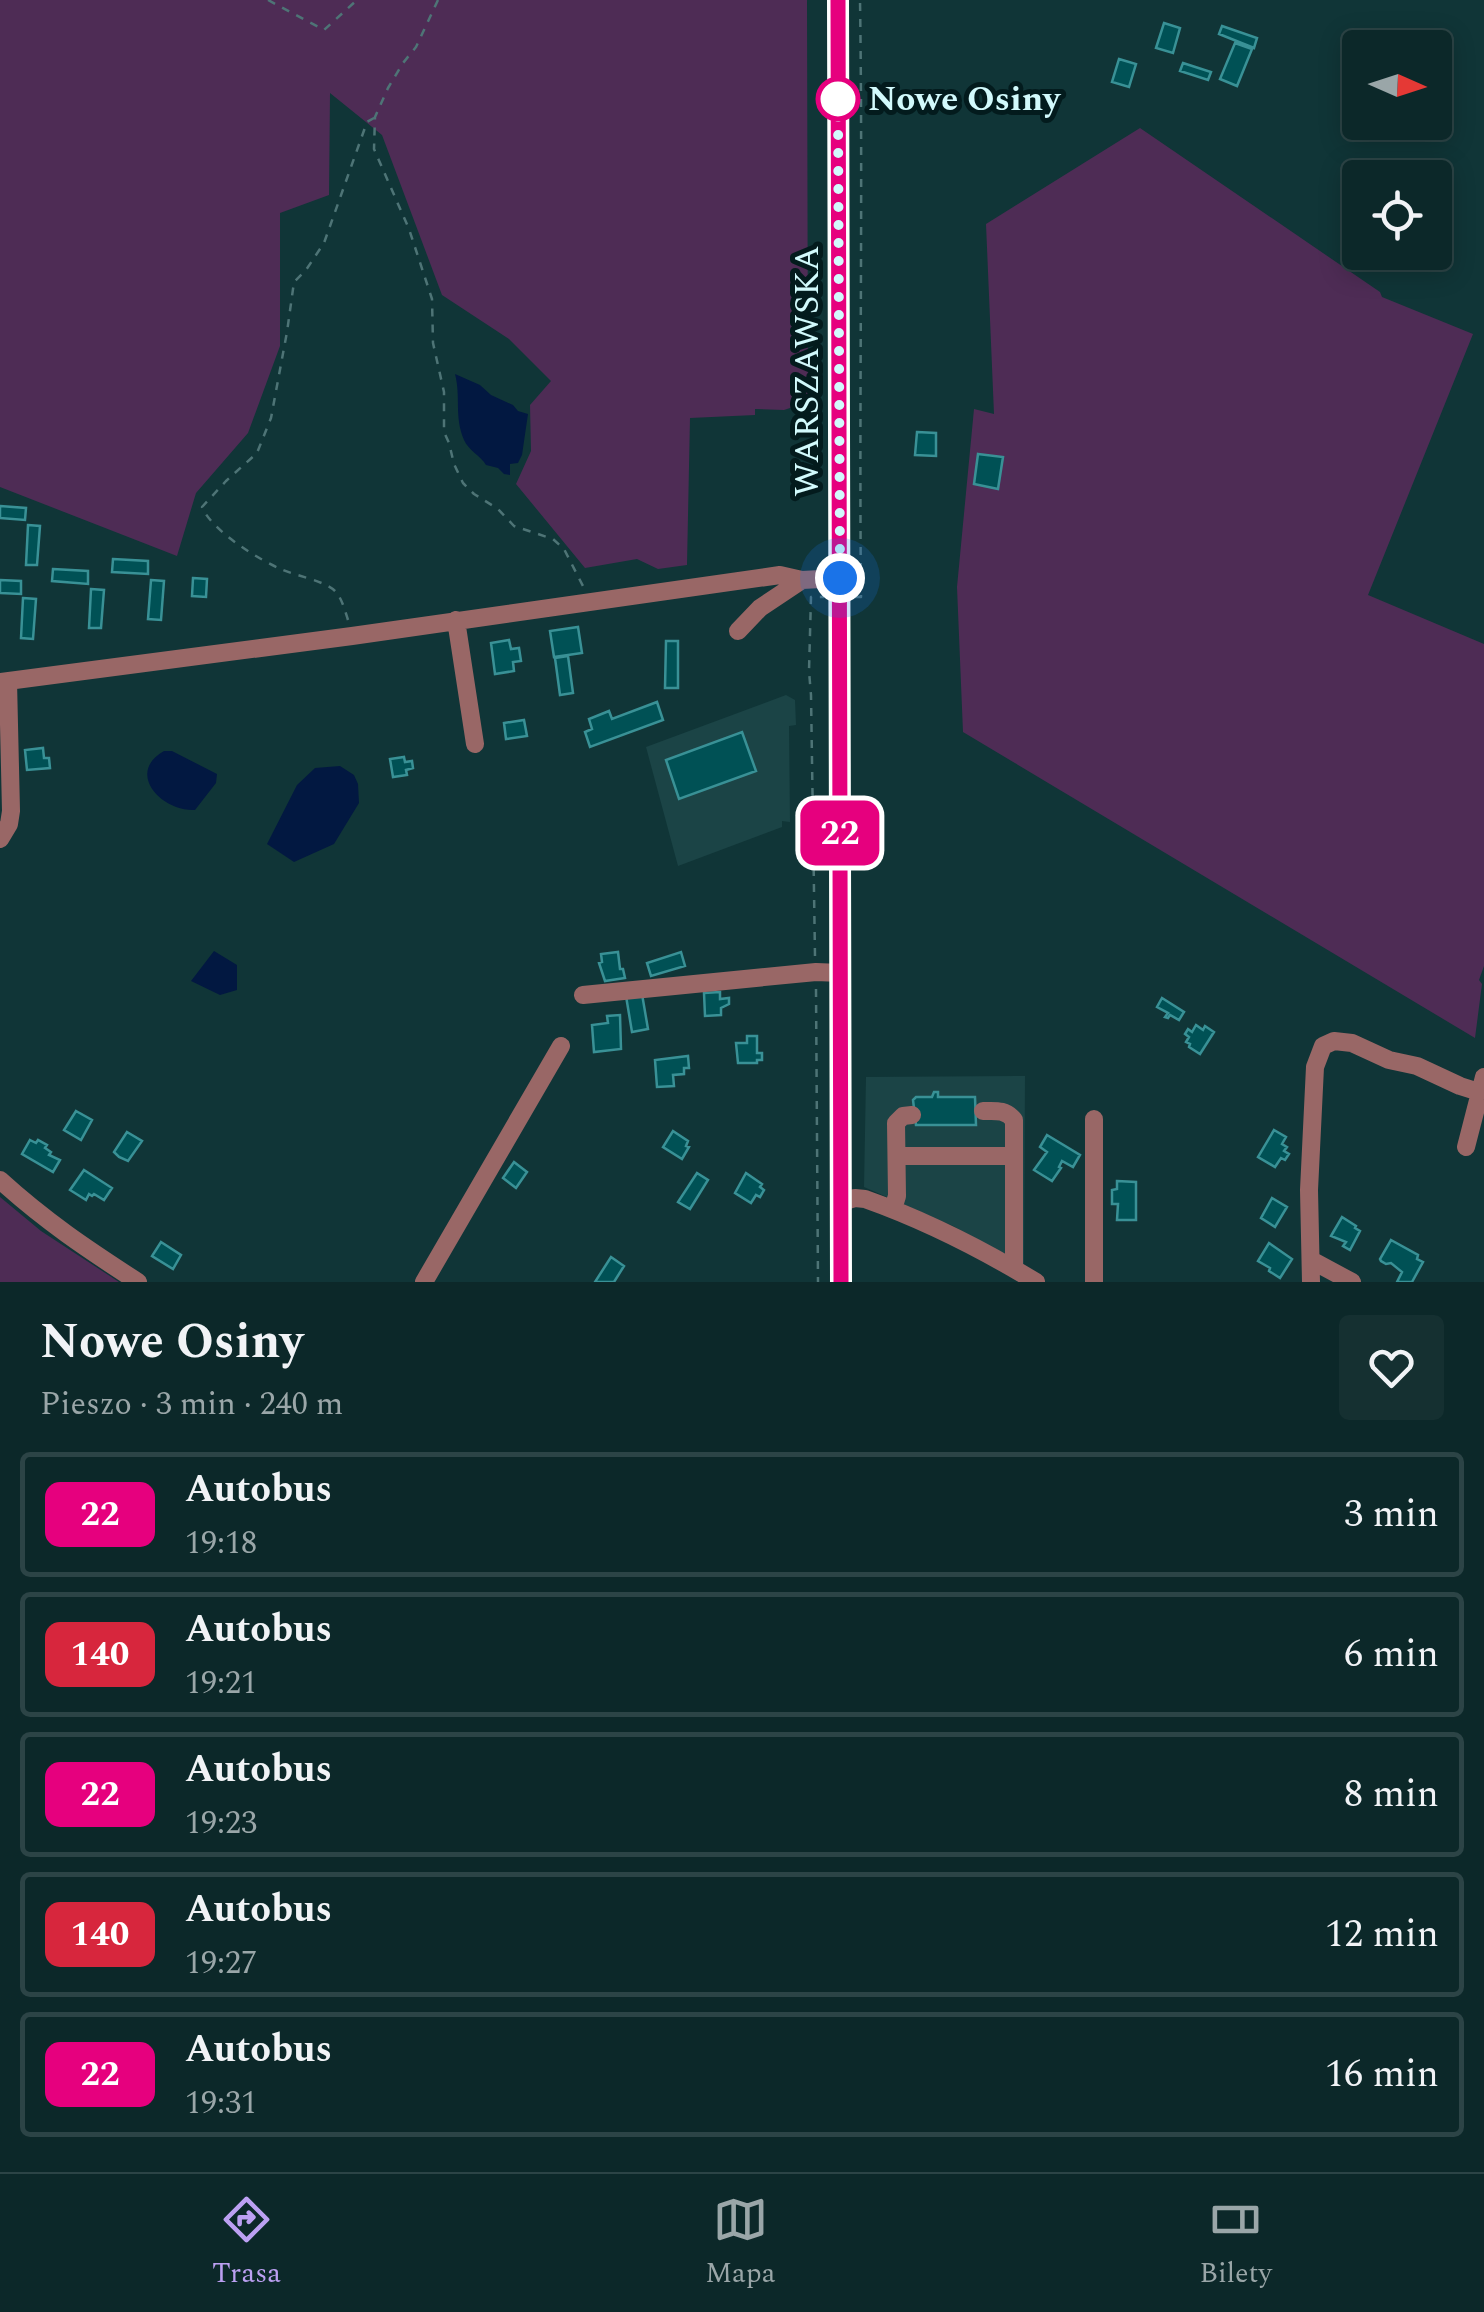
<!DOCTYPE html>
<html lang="pl">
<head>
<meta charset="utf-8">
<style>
	body { margin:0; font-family:Spectral,serif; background:#153031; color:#f1f3f6; height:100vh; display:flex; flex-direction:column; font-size:38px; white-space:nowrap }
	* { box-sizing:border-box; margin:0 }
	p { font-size:32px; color:#9aa6a8 }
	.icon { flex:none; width:55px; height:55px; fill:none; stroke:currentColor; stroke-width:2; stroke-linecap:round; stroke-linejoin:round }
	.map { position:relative; height:1282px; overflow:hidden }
	.side { display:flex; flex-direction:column; background:#0c2829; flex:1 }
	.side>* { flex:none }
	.badge { padding:0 20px; border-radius:15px; font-size:35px; line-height:65px }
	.needle { width:65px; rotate:93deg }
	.controls { position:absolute; left:1342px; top:30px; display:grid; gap:20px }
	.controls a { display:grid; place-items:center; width:110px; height:110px; border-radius:10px; background:#0c2829; box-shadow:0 5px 25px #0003,0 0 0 2px #2c4446; font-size:50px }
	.you { position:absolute; width:50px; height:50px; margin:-25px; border:8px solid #fff; border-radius:50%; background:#1a73e8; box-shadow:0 0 0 15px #1a73e833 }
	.map>.badge { position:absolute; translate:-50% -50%; box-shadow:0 0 0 5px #fff }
	.round { display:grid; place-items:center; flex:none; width:105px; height:105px; border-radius:10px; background:#153031 }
	.headline { display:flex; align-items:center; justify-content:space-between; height:170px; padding:0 40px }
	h1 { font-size:48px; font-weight:700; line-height:75px }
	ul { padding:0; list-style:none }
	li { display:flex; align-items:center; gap:30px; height:125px; margin:0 20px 15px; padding:0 20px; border:5px solid #2c4446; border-radius:10px }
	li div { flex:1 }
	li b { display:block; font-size:38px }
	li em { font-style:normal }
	li .badge { min-width:110px; font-weight:700; text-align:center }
	.dock { display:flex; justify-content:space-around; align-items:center; height:140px; border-top:2px solid #2c4446; background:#0c2829; font-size:28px; color:#9aa6a8 }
	.dock a { display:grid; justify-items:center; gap:5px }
	.dock .on { color:#bca0f2 }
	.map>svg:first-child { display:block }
	.built { fill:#1b4446 }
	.green { fill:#4e2c55 }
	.water { fill:#021841 }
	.building { fill:#005155; stroke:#399196; stroke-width:2.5 }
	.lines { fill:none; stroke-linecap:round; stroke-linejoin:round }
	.path { stroke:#4e7476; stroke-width:2.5; stroke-dasharray:8 8; stroke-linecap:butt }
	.minor { stroke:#996766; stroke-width:18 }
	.major { stroke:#f6a4a3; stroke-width:20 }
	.line-casing { stroke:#fff; stroke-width:22 }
	.line { stroke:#e6007e; stroke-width:15 }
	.walk { stroke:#d2fafc; stroke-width:10; stroke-dasharray:0 18 }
	.stop-dot { fill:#fff; stroke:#e6007e; stroke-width:5 }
	.labels { text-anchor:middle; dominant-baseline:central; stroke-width:10; stroke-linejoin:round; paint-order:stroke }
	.stop-label { font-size:35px; font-weight:bold; fill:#d2fafc; stroke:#031b1d; text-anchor:start }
	.street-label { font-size:35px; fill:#d2fafc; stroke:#031b1d }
</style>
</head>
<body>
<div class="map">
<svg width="1484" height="1282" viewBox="0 0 1484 1282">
	<rect width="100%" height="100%" fill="#103537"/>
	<path class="built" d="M786,695L795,700L796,725L789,726L790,822L782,821V827L678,866L646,747Z
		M1025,1076L1024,1265L953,1226L864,1187L866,1077Z"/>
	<path class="green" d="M0,0H807L808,402L784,410L755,409V415L690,418L687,565L658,569L637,559L585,568L516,484L531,451L530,405L551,381L509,339L442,295L382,135L330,93L329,195L280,213V346L248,433L196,493L177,556L0,487Z
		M1140,128L1380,292L1382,297L1473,334L1368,595L1484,644V966L1479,980L1482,984L1475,1038L963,732L957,587L974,409L994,414L986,224Z
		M0,1197L41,1231L119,1282H0Z"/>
	<path class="water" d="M455,374L480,385L491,395L513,405L518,411L528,414L522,455L518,463L510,464V475L504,474L498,468L486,465C481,456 468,450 464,440C454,416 461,397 455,374Z
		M164,751H172L217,774L216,783L195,810C162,812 125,773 164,751Z
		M340,766L354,775L358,784L359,803L334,844L294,862L267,844L297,785L315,768Z
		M214,951L237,965V990L220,995L191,981Z"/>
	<path class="building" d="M1164,23L1180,28L1173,53L1156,48Z
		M1222,26L1257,38L1254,48L1219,34Z
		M1235,43L1252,49L1237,86L1220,79Z
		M1119,59L1136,64L1129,87L1112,82Z
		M1183,63L1211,72L1208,80L1180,71Z
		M917,432L936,433V456L915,455Z
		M978,454L1003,457L998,489L974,484Z
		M0,506L26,508L25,520L0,518Z
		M28,525L40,526L37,565H26Z
		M113,559L148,561V574L112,572Z
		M53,569L88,571V584L52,581Z
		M193,578L207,579L206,597L192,596Z
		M0,580L21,581V594L0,593Z
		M151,580L164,581L161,620L148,619Z
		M91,589L104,590L101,628H89Z
		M23,598L36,599L33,639L21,638Z
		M578,627L582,653L554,657L550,631Z
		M509,640L511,649L519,648L521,661L513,662L514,671L495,674L491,643Z
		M666,641H678V688H665Z
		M568,656L573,693L560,695L555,658Z
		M657,702L663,720L590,747L585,732L592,729L589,719L609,711L612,719Z
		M524,720L527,736L506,739L504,723Z
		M742,732L756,771L679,799L666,760Z
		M43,748L44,758H49L50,768L27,770L25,750Z
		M404,757L405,762L412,761L413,768L406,770L407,775L393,777L390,759Z
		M618,952L620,969H623L625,978L605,981L599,963L602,962L601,954Z
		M681,952L685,966L651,976L647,963Z
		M720,992V999L729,998V1004L721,1008V1015L705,1016L704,993Z
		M642,994L648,1029L632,1032L626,996Z
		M1162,998L1184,1012L1179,1020L1170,1015L1168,1018L1165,1017L1168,1013L1157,1007Z
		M620,1015L621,1049L594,1052L592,1025L608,1023L607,1016Z
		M1196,1025L1203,1030L1205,1026L1214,1032L1200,1054L1189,1047L1190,1044L1186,1042L1189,1037L1185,1034L1188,1029L1192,1032Z
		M747,1036H757V1053H762V1060H757V1063H738L736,1043H747Z
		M688,1056L689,1068H684V1074L673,1075L674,1086L657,1087L655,1060Z
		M934,1092H938V1097H975L976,1125H916L913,1100L916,1097H932Z
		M76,1111L92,1120L81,1140L64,1130Z
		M1274,1130L1286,1137L1282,1144L1287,1147L1284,1151L1289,1154L1285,1160L1281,1158L1275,1167L1258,1157Z
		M673,1131L688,1141L686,1146L689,1147L682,1159L663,1147Z
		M127,1132L142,1141L128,1161L119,1157L114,1152Z
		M1047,1135L1080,1155L1073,1167L1062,1161L1059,1167L1061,1168L1052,1181L1034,1170L1047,1152L1040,1147Z
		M30,1140L36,1143L38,1140L47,1145L45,1148L51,1152L49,1155L60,1160L53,1172L22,1154Z
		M514,1162L527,1172L516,1188L503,1178Z
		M84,1170L112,1188L104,1200L94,1194L92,1196L89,1194L86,1200L70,1190Z
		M697,1173L708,1180L690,1209L678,1202Z
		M746,1173L762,1184L760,1187L764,1190L760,1197L756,1195L751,1203L735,1193Z
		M1117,1181L1136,1182V1220H1117L1118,1204H1112V1190L1117,1189Z
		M1272,1198L1287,1207L1275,1227L1261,1218Z
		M1342,1217L1356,1226L1355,1228L1360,1231L1350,1250L1343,1246L1346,1242L1331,1236Z
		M1391,1240L1418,1255L1417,1259L1423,1262L1412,1282H1397L1402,1272L1391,1263L1386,1264L1381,1261L1380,1259Z
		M161,1242L181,1255L173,1269L152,1256Z
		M1269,1243L1292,1259L1280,1278L1269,1271L1270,1268L1258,1261Z
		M611,1257L624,1266L614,1282H595Z"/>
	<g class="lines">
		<path class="path" d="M268,0L324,30L357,0
			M438,0L416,47L403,63L388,88L375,117L374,149L409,229L432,299L433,343L444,392V432L449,443L454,464L463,483L474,494L498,509L514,526L553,539L564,549L584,588
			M855,597H861C859,398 863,199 860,0
			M348,620C345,611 342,598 335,591C325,581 297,576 283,570C259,560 212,531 202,507L226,481L257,453L271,418L287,332L294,282L306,270L324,243L367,122L374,118
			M815,956L811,695L809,671L811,597H824
			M816,989L818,1282"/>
		<path class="minor" d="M456,620L475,744
			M738,631L760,608L802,580
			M0,682L352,636L780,575L802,580L840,578
			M0,839L9,824L11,811L8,681
			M583,995L816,972L841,973
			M983,1111C995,1111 1005,1109 1014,1120V1268
			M1466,1147L1484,1077
			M897,1156H1014
			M0,1180C45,1221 87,1249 138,1282
			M841,1202L855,1198L865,1199C927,1221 980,1248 1036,1282
			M893,1209L897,1196L896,1123L903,1116L912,1115
			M1311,1260L1352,1282
			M424,1282L561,1046
			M1094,1282V1119
			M1311,1282L1309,1190L1315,1067L1323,1046L1334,1041L1352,1043L1389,1060L1417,1066L1460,1086L1479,1092"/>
		<path class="major" d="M838,0L841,1282"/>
	</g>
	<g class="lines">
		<g class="line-casing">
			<path id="line" d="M838,0L841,1282"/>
		</g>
		<use href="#line" class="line"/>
		<path class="walk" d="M838,99L840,578"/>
	</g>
	<circle class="stop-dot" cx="838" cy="99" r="20"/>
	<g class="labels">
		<g class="stop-label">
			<text x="868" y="99">Nowe Osiny</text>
		</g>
		<g class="street-label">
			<text transform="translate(807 371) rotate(-90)">WARSZAWSKA</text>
		</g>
	</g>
</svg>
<div class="controls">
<a><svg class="needle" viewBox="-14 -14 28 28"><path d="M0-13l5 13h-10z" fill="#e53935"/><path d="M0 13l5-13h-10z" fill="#9aa6a8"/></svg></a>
<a><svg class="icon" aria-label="locate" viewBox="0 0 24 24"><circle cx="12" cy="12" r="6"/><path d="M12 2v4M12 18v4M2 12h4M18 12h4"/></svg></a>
</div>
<div class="you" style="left:840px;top:578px"></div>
<b class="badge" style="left:840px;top:833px;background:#e6007e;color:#fff">22</b>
</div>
<section class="side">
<div class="headline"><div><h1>Nowe Osiny</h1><p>Pieszo · 3 min · 240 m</p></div><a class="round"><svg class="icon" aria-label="heart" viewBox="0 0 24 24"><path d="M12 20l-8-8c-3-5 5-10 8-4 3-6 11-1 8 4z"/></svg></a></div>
<ul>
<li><span class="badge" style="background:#e6007e;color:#fff">22</span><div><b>Autobus</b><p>19:18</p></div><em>3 min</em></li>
<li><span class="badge" style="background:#d7263d;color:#fff">140</span><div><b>Autobus</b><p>19:21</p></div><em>6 min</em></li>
<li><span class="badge" style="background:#e6007e;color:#fff">22</span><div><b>Autobus</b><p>19:23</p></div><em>8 min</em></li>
<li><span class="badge" style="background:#d7263d;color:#fff">140</span><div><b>Autobus</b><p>19:27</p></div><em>12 min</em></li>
<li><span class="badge" style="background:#e6007e;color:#fff">22</span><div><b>Autobus</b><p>19:31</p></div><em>16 min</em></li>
</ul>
</section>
<nav class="dock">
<a class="on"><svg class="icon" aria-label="directions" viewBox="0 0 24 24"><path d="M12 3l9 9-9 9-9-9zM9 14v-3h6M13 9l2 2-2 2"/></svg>Trasa</a>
<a><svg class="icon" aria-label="map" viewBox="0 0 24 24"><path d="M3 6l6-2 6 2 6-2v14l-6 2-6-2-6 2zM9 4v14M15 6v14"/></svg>Mapa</a>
<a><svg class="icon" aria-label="tickets" viewBox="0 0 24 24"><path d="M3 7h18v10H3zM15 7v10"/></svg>Bilety</a>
</nav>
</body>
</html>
